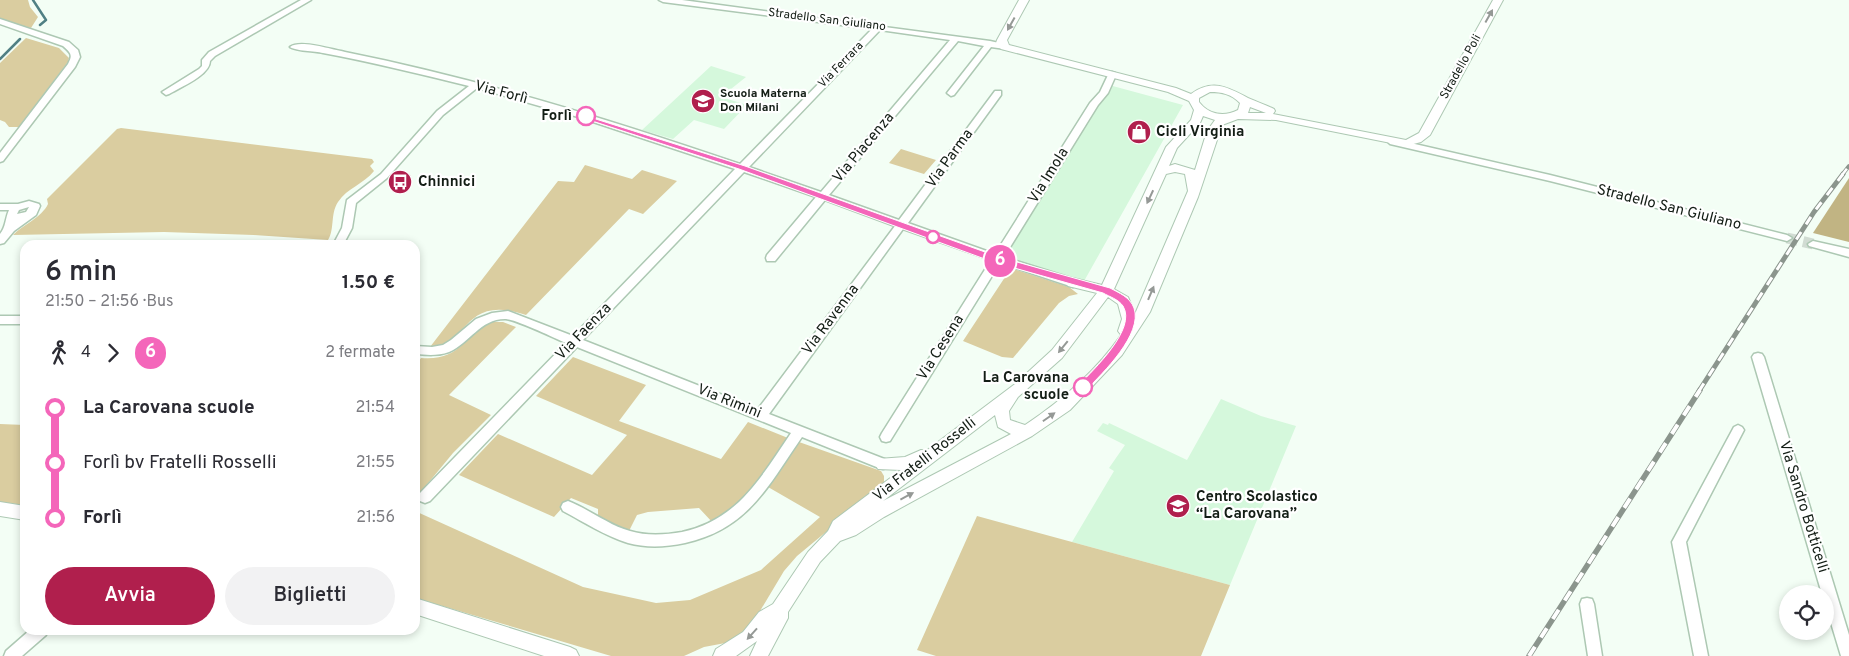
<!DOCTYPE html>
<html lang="it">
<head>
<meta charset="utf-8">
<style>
	body { margin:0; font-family:Overpass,sans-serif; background:#f2f2f3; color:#2b2b33; height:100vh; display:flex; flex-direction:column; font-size:19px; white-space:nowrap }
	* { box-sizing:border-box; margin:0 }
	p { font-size:16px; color:#7c7c81 }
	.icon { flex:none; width:28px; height:28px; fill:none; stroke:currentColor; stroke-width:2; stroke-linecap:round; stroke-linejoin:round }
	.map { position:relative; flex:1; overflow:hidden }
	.side { position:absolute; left:20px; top:240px; width:400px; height:395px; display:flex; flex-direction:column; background:#fff; border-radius:15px; box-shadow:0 2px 8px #0003 }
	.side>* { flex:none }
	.badge { padding:0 10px; border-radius:16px; font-size:18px; line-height:32px }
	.tools { position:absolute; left:1779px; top:585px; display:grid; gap:10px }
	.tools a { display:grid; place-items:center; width:55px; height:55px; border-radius:50%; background:#fff; box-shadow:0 2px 8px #0003; font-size:25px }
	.map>.badge { position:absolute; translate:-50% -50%; box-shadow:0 0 0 2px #fff }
	.legs { display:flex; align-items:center; gap:8px; height:55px; padding:0 25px; font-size:16px }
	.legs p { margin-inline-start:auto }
	.overview { display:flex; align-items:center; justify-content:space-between; height:85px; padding:0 25px }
	h1 { font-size:28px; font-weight:600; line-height:38px }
	.action { display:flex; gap:10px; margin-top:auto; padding:10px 25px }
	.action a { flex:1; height:58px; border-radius:30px; background:#b01f4d; color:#fff; font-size:20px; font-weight:600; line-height:58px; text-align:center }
	.action a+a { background:#f2f2f3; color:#2b2b33 }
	ul { padding:0 25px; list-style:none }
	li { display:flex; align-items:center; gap:18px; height:55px; font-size:19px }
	li i { display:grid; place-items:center; width:8px; height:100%; margin:0 6px; background:currentColor }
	li i::after { content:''; width:12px; height:12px; margin:-6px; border:4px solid; border-radius:50%; background:#fff }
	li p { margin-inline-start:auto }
	li:first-child i { background:linear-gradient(#0000 50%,currentColor 0) }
	li:last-child i { background:linear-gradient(currentColor 50%,#0000 0) }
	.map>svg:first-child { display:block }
	.built { fill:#d5f8dc }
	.green { fill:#dacda0 }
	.forest { fill:#c1b483 }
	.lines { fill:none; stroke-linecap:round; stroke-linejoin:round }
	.stream { stroke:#508084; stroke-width:2.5 }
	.minor-tunnel { stroke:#d1dcd3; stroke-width:11; stroke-dasharray:11 5.5; stroke-linecap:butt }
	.minor-casing { stroke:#adc8b3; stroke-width:3 }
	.tertiary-casing { stroke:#adc8b3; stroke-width:2 }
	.minor { fill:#fff; fill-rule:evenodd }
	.tertiary { fill:#fff; fill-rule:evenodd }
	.rail-far2-casing { stroke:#8b958d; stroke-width:4 }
	.rail-far1-casing { stroke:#8b958d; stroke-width:5 }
	.rail-casing { stroke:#8b958d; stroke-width:5.5 }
	.rail-far2 { stroke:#fff; stroke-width:2.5; stroke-dasharray:8; stroke-linecap:butt }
	.rail-far1 { stroke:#fff; stroke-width:3; stroke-dasharray:9; stroke-linecap:butt }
	.rail { stroke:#fff; stroke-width:4; stroke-dasharray:11; stroke-linecap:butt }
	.oneway { fill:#959996 }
	.line-1 { fill:#f466ba; stroke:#fff }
	.stop-1-dot { fill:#fff; stroke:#f466ba; stroke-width:2.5 }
	.labels { text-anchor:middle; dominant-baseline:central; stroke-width:4.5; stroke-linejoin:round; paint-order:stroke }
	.far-street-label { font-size:12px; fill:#131d15; stroke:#fff }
	.far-poi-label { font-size:12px; font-weight:bold; fill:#131d15; stroke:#fff; text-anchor:start }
	.street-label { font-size:15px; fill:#131d15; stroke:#fff }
	.stop-label { font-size:15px; font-weight:bold; fill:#131d15; stroke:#fff; text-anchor:end }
	.poi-label { font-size:15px; font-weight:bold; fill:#131d15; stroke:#fff; text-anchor:start }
</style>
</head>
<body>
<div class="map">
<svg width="1849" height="656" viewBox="0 0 1849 656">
	<rect width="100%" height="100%" fill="#f3fef5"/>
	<path class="built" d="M711,66L746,77L721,97L747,105L724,129L694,120L673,139L642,130Z
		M1109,85L1183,105L1083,283L1002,259Z
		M1221,399L1261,416L1296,426L1230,585L1072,542L1114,471L1109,468L1125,445L1097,431L1103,423L1108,425L1109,423L1187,460Z"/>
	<path class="green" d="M0,0H28L30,7L38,17L31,28L0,19Z
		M26,38L59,48L69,58L68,62L19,127H9L5,122L0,120V63Z
		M121,128L372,159L374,162L370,166L374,171C364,184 347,188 338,202C330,214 335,229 328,240L254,235L164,232L13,235C23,225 42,217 48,204L47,199L117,129Z
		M901,149L936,160L924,174L889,163Z
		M585,165L632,179L642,170L677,181L643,214L629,209L526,315C461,293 469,348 430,347L558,181L574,182Z
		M1011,268L1069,287L1078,294L1069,296L1059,303L1013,358L1002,357L963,341Z
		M490,322H503L516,327L449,395L491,415L453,453L415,499V366L421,358C461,361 462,337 490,322Z
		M573,357L646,385L619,421L721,459L748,422L788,438L740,505L713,523L699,508L648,512L637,515L629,531L598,518V509L571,498L554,517L459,475L498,434L592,475L627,435L536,396Z
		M0,424L25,425V505L0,502Z
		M799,442L881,471L884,476V484L797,556L784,571L751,626L736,641L704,647L684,656H611L415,598V511L583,587L656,603L690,600L761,570L820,517L768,487Z
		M977,516L1230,585L1201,656H936L917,650Z"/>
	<path class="forest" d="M1849,178V242L1813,233Z"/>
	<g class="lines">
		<path class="stream" d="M33,0L46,20L40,25
			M0,59L20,39"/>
		<path class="minor-tunnel" d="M1787,238L1813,244"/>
		<g class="minor-casing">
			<path id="minor" d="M301,0H311L215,56L210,61C210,75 181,87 169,94L166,95L162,92L199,69L202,66V60L209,52Z
				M659,0H682L990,41L1008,45L1009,47L1005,49L991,47L954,95L951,96L947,93L984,46L958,41L829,195L899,220L995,91H1001V95L908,223L995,254L1090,103L1100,92L1109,73L1112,72L1115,73L1116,75L1108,93L1098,105L1004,257L1077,280L1078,283L1073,287L1000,263L890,441L886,442L882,441L880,437L882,433L991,260L903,229L769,414L887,460L889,464L887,468L883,469L879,468L802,437C768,486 748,529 685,543C666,547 646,548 628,543C605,536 584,522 563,511L561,507L563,503L568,501C589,509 608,525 630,531C646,536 665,535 682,532C738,520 761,477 791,433L577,347L430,501L425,503L420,501L418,497L420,493L566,343C554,338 515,319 505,319C480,319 470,343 449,352C438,356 427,355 415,354V346L432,347L443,345L451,340L476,319L492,313L508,311L573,336L735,169L578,117L477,88L443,115L387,178L356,203L352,228L343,245H333L342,228L347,200L381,174L437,111L469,86C420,74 372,62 323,53C315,51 295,51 290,47C300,39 333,50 345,52C480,79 611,120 740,164L872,29L663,2ZM880,30L950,40L821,192L749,167ZM744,172L816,197L767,255L766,258L767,261H775L825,200L895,226L758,409L583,340Z
				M0,19L69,42L78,50L80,57L75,67L3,161L0,162V153L68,64C73,55 71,53 63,46L0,24Z
				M1393,139L1550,175L1787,235L1792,238L1787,241L1550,181L1390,144L1388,142Z
				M29,201L39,204L40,206L36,215L14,231L4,243L0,244V234C6,227 5,219 9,210H0V204H18ZM29,207L26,212L17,214L19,210Z
				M1813,241L1849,249V257L1809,246L1808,244Z
				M0,316H25V324H0Z
				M1758,353L1762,354L1764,357L1849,635V656H1841L1825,603V594H1822L1752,357L1754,354Z
				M1738,425L1742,427L1744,430L1686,542L1708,656H1694L1672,542L1734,427Z
				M1587,598L1592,599L1594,604L1602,656H1588L1580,604L1582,599Z
				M30,630H48L46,635L22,656H4L6,651Z"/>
		</g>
		<g class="tertiary-casing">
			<path id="tertiary" d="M1019,0H1029L1007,40L1009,45L1176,88L1191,94C1213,78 1229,88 1248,98C1257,102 1266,105 1274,109L1275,111L1273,114L1406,140L1419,133L1493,0H1503L1430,135L1421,142L1406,146L1276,120L1238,119L1222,125L1198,197L1150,312L1122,355L1070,410L1032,436L884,517L856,535L840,541L820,562L788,612V618L768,656H750L757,641L736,656H713L716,649L743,632L759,612L773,604L808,552L828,531L833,521L901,470L878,469L875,464L878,459L905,457L921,450L926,451L1015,384L1052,350L1097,293L1068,286L1066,283L1068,280L1073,278L1102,285L1166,147L1191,120L1194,110L1189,101L1168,92L1001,49L996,43L997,40ZM1210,92C1222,92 1231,94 1240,103L1238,110C1224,117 1209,115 1199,102V98ZM1250,107L1266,113H1267H1248ZM1203,116L1215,120L1207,131L1195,170L1175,164L1169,166L1177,148L1200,123ZM1175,172L1185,174L1188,191L1135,314L1128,297L1114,289L1166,174ZM1108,297L1118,304L1122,319L1118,331L1121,335C1096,371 1061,401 1025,425L1010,420L1009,411L1018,397L1062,358ZM995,415L998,427L1011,434L883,501Z
				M0,502L25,506V520L0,516Z
				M415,598L570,647L576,650L579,656H544L415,614Z"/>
		</g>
		<use href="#minor" class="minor"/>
		<use href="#tertiary" class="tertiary"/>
		<g class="rail-far2-casing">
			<path id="rail-far2" d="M1842,175L1849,166"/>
		</g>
		<g class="rail-far1-casing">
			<path id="rail-far1" d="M1699,391L1814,212L1843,174"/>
		</g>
		<g class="rail-casing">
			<path id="rail" d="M1529,656L1700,390"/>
		</g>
		<use href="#rail-far2" class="rail-far2"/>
		<use href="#rail-far1" class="rail-far1"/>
		<use href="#rail" class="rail"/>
	</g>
	<defs><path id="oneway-solid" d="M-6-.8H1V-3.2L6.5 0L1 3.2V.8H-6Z" transform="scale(1.25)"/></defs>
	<g class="oneway">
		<use href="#oneway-solid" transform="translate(1489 16) rotate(-61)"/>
		<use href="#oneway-solid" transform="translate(1011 24) rotate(119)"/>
		<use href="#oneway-solid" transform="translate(1150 197) rotate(115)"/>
		<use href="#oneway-solid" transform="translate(1151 293) rotate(-67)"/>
		<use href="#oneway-solid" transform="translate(1063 347) rotate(129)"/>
		<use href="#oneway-solid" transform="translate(1049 417) rotate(-35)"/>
		<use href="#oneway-solid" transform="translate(907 496) rotate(-28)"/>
		<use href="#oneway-solid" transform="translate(752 634) rotate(132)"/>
	</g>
	<path class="line-1" d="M583,115L745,166L999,257L1110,288C1119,293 1130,297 1134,308C1143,334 1103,373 1086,390H1079V385C1094,369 1137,329 1123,306C1118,299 1110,297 1103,293L993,262L739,169L583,118Z"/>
	<defs>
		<g id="school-disc" transform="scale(1.25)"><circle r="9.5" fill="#b01f4d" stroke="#fff"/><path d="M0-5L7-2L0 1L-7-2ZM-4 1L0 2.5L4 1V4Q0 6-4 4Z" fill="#fff"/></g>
		<g id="shop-disc" transform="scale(1.25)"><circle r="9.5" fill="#b01f4d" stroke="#fff"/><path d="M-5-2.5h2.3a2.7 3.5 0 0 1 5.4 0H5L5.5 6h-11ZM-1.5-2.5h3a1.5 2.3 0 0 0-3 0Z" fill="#fff"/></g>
		<g id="bus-disc" transform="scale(1.25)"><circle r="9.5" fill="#b01f4d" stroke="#fff"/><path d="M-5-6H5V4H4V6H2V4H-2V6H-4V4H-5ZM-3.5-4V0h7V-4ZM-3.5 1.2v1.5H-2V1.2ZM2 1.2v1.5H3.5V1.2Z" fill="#fff"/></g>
	</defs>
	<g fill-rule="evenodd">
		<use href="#school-disc" x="703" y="101"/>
		<use href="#shop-disc" x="1139" y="132"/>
		<use href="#bus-disc" x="400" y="182"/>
		<use href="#school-disc" x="1178" y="506"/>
	</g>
	<g class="stop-1-dot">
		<circle cx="586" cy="116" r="9"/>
		<circle cx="933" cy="237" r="6"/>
		<circle cx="1083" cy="387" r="9"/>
	</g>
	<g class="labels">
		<g class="far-street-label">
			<text transform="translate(827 20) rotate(7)">Stradello San Giuliano</text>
			<text transform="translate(841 65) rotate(-46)">Via Ferrara</text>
			<text transform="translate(1461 67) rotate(-61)">Stradello Poli</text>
		</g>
		<g class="far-poi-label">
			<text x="720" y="94">Scuola Materna<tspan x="720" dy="14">Don Milani</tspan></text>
		</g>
		<g class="street-label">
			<text transform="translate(501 93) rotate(15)">Via Forlì</text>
			<text transform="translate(864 148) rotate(-50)">Via Piacenza</text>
			<text transform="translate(950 159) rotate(-54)">Via Parma</text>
			<text transform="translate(1049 176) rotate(-58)">Via Imola</text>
			<text transform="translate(1669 208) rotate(14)">Stradello San Giuliano</text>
			<text transform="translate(831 320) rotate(-53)">Via Ravenna</text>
			<text transform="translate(584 332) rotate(-46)">Via Faenza</text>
			<text transform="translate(941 348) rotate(-58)">Via Cesena</text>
			<text transform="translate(729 402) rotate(22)">Via Rimini</text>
			<text transform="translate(925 460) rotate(-38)">Via Fratelli Rosselli</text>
			<text transform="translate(1803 507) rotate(73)">Via Sandro Botticelli</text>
		</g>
		<g class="stop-label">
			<text x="572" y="116">Forlì</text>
			<text x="1069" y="378">La Carovana<tspan x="1069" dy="17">scuole</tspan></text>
		</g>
		<g class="poi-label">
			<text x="1156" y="132">Cicli Virginia</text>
			<text x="418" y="182">Chinnici</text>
			<text x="1196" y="497">Centro Scolastico<tspan x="1196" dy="17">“La Carovana”</tspan></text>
		</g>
	</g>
</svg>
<div class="tools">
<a><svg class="icon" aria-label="locate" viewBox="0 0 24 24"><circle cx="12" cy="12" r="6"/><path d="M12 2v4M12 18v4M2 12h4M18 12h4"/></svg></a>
</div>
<b class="badge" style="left:1000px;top:261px;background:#f466ba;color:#fff">6</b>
<section class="side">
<div class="overview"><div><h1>6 min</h1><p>21:50 – 21:56 · Bus</p></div><b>1.50 €</b></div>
<div class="legs"><svg class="icon" aria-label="walk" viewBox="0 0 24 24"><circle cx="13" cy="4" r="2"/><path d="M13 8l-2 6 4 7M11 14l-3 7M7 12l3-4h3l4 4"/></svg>4<svg class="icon" aria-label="forward" viewBox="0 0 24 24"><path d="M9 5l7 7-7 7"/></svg><b class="badge" style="background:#f466ba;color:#fff">6</b><p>2 fermate</p></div>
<ul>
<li><i style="color:#f466ba"></i><b>La Carovana scuole</b><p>21:54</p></li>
<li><i style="color:#f466ba"></i><span>Forlì bv Fratelli Rosselli</span><p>21:55</p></li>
<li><i style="color:#f466ba"></i><b>Forlì</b><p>21:56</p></li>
</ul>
<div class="action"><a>Avvia</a><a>Biglietti</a></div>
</section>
</div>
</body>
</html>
